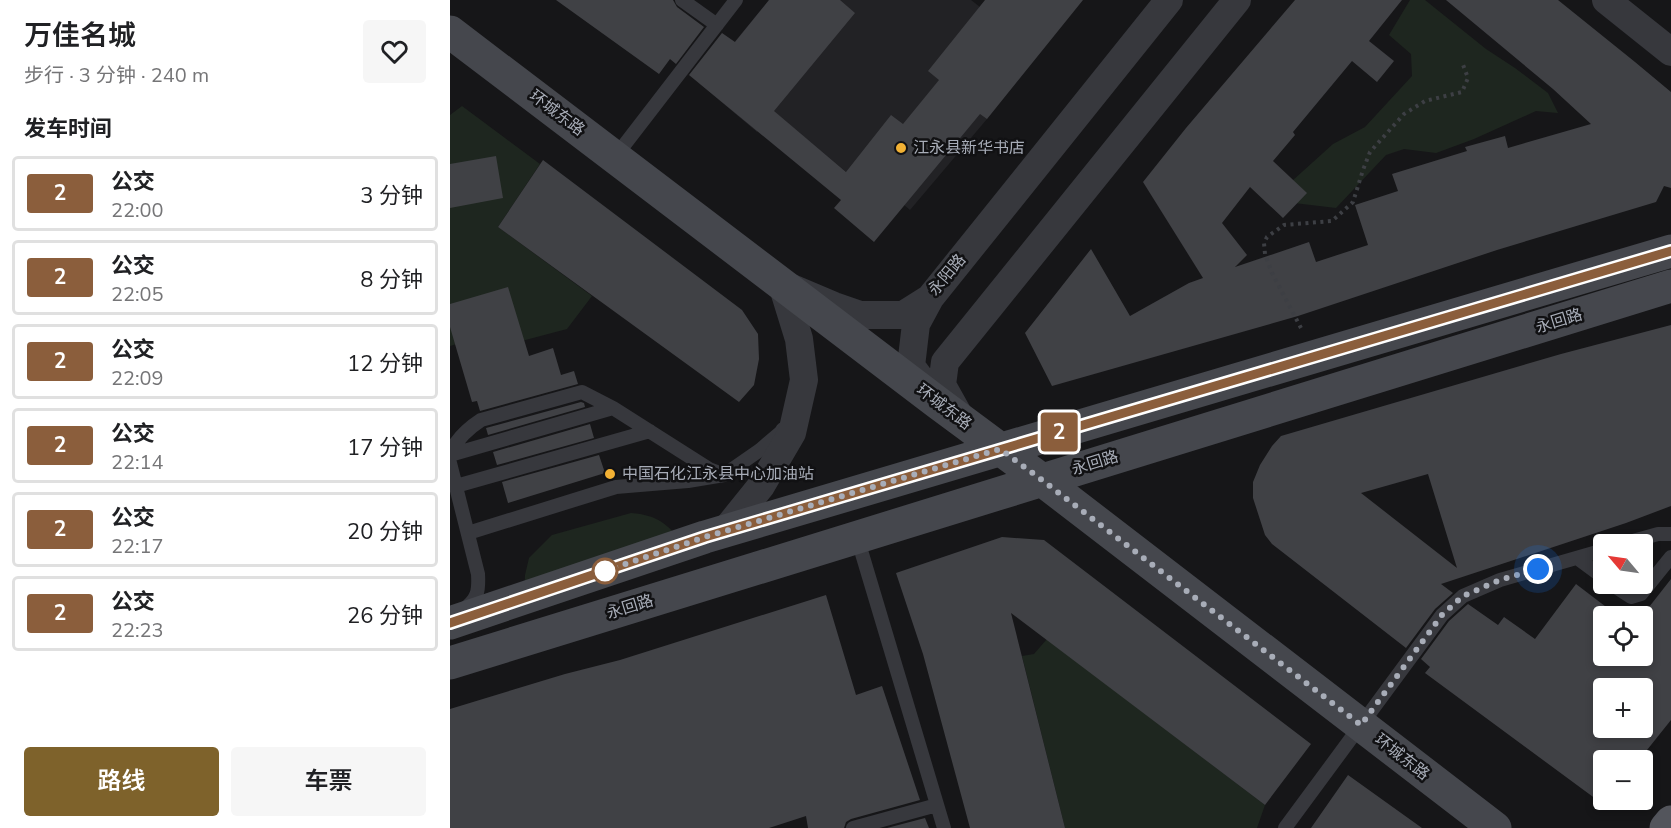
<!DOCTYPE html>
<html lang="zh">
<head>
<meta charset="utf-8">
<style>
	body { margin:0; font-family:"Nunito Sans","Noto Sans SC",sans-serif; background:#f6f6f6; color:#202124; height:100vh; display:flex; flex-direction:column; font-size:22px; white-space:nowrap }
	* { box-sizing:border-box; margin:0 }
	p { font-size:20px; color:#757577 }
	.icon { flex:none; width:33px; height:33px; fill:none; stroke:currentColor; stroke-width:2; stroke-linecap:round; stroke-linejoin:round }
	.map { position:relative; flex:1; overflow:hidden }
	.sheet { display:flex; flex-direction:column; background:#fff; width:450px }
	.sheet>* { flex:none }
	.badge { padding:0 12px; border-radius:4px; font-size:21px; line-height:39px }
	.needle { width:39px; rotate:299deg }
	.fabs { position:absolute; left:1143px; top:534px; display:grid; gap:12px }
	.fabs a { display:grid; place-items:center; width:60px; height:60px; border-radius:6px; background:#fff; box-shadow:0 3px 9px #0003; font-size:30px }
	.you { position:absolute; width:30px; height:30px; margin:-15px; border:4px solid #fff; border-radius:50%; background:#1a73e8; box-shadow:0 0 0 9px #1a73e833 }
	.map>.badge { position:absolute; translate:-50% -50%; box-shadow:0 0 0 3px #fff }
	h2 { padding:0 24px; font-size:22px; line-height:54px }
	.round { display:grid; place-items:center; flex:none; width:63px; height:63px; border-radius:6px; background:#f6f6f6 }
	.summary { display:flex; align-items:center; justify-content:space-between; height:102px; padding:0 24px }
	h1 { font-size:28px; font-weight:600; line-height:45px }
	.cta { display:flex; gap:12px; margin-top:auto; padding:12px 24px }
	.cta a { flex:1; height:69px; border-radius:6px; background:#7e622b; color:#fff; font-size:24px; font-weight:600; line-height:69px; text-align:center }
	.cta a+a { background:#f6f6f6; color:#202124 }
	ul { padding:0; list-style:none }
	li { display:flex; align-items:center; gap:18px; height:75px; margin:0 12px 9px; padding:0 12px; border:3px solid #e0e0e0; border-radius:6px }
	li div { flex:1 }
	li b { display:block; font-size:22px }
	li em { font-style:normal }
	li .badge { min-width:66px; font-weight:700; text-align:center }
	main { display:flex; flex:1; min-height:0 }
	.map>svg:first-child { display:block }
	.built { fill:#222225 }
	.green { fill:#1e261f }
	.building { fill:#404145; fill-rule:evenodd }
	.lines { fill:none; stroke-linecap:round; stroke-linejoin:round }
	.path { stroke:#3d3f44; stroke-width:4; stroke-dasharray:3 4.5; stroke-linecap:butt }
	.service { stroke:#37383d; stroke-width:14 }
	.minor { stroke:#37383d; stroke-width:28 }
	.secondary { stroke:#45474d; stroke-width:33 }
	.primary { stroke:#53555c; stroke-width:33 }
	.line-casing { stroke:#fff; stroke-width:14 }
	.line { stroke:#8b5e3c; stroke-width:9 }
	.walk { stroke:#a8adb8; stroke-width:6; stroke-dasharray:0 10.8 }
	.poi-dot { fill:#f2b134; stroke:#111113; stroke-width:2 }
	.stop-dot { fill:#fff; stroke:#8b5e3c; stroke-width:3 }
	.labels { text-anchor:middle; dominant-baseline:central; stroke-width:5; stroke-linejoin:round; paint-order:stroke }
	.street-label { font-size:16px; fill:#a8adb8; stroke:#111113 }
	.poi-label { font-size:16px; fill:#a8adb8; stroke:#111113; text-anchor:start }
</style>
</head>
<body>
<main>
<section class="sheet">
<div class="summary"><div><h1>万佳名城</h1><p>步行 · 3 分钟 · 240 m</p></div><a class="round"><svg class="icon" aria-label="heart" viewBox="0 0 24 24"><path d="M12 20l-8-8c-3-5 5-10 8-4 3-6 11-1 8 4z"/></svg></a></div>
<h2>发车时间</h2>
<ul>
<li><span class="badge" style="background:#8b5e3c;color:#fff">2</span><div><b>公交</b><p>22:00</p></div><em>3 分钟</em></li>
<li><span class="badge" style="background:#8b5e3c;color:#fff">2</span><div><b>公交</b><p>22:05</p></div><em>8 分钟</em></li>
<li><span class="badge" style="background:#8b5e3c;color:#fff">2</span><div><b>公交</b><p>22:09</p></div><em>12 分钟</em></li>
<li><span class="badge" style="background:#8b5e3c;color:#fff">2</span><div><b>公交</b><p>22:14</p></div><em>17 分钟</em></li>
<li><span class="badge" style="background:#8b5e3c;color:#fff">2</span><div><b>公交</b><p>22:17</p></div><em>20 分钟</em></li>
<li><span class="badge" style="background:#8b5e3c;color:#fff">2</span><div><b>公交</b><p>22:23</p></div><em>26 分钟</em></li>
</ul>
<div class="cta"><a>路线</a><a>车票</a></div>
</section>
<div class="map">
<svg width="1221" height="828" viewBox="0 0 1221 828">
	<rect width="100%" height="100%" fill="#161618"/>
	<path class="built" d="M319,0H521L530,7L537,119L460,210L415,172L407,181L324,112L307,132L250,84Z"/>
	<path class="green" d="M960,0H975L1036,49L1065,68L1098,93L1108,113L1086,111L1024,139L986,153L954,149L936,155L886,208L844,203L842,181L883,144L915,127L962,76L961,54L939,35Z
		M12,106L90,164L48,227L142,296L117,329L64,343L59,329L0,346V115Z
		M181,513C208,515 217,524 234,544L74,598L75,575L79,558L102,535Z
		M597,639L815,805L807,828H615L572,656L584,654Z"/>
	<path class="building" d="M106,0H223L227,7L254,27L226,64L220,59L209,74Z
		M319,0H390L405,13L324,111L396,172L441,115L453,124L489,80L478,71L535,0H633L537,119L530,114L424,242L384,208L391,200L239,75L272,33L285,42Z
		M845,0H952L919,41L944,61L927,82L902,61L843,132L845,135L823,161L857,193L833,218L800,187L772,223L797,255L785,267L859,242L866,262L918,245L905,205L948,191L942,174L1017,151L1015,147L1055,136L1058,148L1141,124L1103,89L996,0H1108L1185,62L1221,92V188L1214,186L1206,202L1047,250L848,316L602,386L575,333L641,249L680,316L739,283L753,278L693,182L736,128Z
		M46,156L53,198L0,208V164Z
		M93,160L292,310L308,334L309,359L304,385L289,402L48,227Z
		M58,287L79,356L103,348L111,375L124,371L128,384L30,411L27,401L22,402L0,327V304Z
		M1221,325V506L1176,523L991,584L1003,593L985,609L956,648L822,544L815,535L803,498V482L810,465L822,446L831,436L1111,354ZM978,474L1007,568L911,493Z
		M131,402L134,403L135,407L38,435L36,428Z
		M140,424L144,438L47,465L43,452Z
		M149,455L155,473L58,503L52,482Z
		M552,537L594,540L861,744L815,805L561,613L615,828H520L473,654L446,573Z
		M1221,579V720L1189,760H1154V805L975,673L980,667L971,659L999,621L1018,604L1048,625L1054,617L1085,639L1126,584L1168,616H1154V656H1192V616ZM1154,688H1192V728H1154Z
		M376,595L406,695L432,686L470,800L401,819L396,822L394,828H358L356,816L319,828H0V709L115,674L170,660Z
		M898,775L972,828H861Z
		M475,818L479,828H437Z"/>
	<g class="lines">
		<path class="path" d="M851,328L822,273L815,254L814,243L817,237L834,225L882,221L903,202L913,170L920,152L954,114L975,101L1012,92L1018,78L1012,62"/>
		<path class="service" d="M232,0L267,25
			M165,157L286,0
			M0,452C8,438 17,429 31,420L132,392L163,408L259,469L272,474
			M0,455L163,408
			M0,463L28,574C29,591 28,599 13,610
			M6,486L200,431
			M18,533L166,487L238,481L274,475L310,450L331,432L333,429
			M407,537L494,828
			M1172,544L1208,534H1221
			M1127,558L1154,578
			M1161,584L1181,597L1191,594L1221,557
			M403,828L487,805
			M835,828L992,615L1013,596L1050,580L1154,550"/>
		<path class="minor" d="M1156,0L1221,52
			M480,298L466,324L461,366L481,393
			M511,419L492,385L495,362L787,0
			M274,532L311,486L342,433L354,380L349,339L332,284L384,306L410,315H453L480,298L719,0"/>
		<path class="secondary" d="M0,32L488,403L592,480L1045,828
			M0,623L255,537L1221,251
			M0,663L1221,286"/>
		<path class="primary" d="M1216,828L1221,822"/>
	</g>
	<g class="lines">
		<g class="line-casing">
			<path id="line" d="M0,623L255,537L1221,251"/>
		</g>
		<use href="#line" class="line"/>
		<path class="walk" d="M155,571L255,537L550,449L592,480L911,725L992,615L1013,596L1050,580L1088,569"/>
	</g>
	<g class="poi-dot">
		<circle cx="451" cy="148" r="6"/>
		<circle cx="160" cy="474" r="6"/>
	</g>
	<circle class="stop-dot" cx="155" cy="571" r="12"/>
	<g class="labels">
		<g class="street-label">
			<text transform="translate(107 113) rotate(37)">环城东路</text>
			<text transform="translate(497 275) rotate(-50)">永阳路</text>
			<text transform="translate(1109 321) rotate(-17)">永回路</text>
			<text transform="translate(494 407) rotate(37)">环城东路</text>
			<text transform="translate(645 463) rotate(-17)">永回路</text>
			<text transform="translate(180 607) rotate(-17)">永回路</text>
			<text transform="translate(952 757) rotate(38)">环城东路</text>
		</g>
		<g class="poi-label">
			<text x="463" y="148">江永县新华书店</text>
			<text x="172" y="474">中国石化江永县中心加油站</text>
		</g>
	</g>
</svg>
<div class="fabs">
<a><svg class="needle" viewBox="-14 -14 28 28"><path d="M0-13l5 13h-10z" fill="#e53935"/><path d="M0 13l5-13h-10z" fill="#757577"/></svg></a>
<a><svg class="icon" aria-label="locate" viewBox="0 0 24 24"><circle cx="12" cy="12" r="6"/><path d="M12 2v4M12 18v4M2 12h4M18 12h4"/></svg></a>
<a>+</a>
<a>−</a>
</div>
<div class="you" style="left:1088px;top:569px"></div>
<b class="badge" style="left:609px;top:432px;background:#8b5e3c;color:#fff">2</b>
</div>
</main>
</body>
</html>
